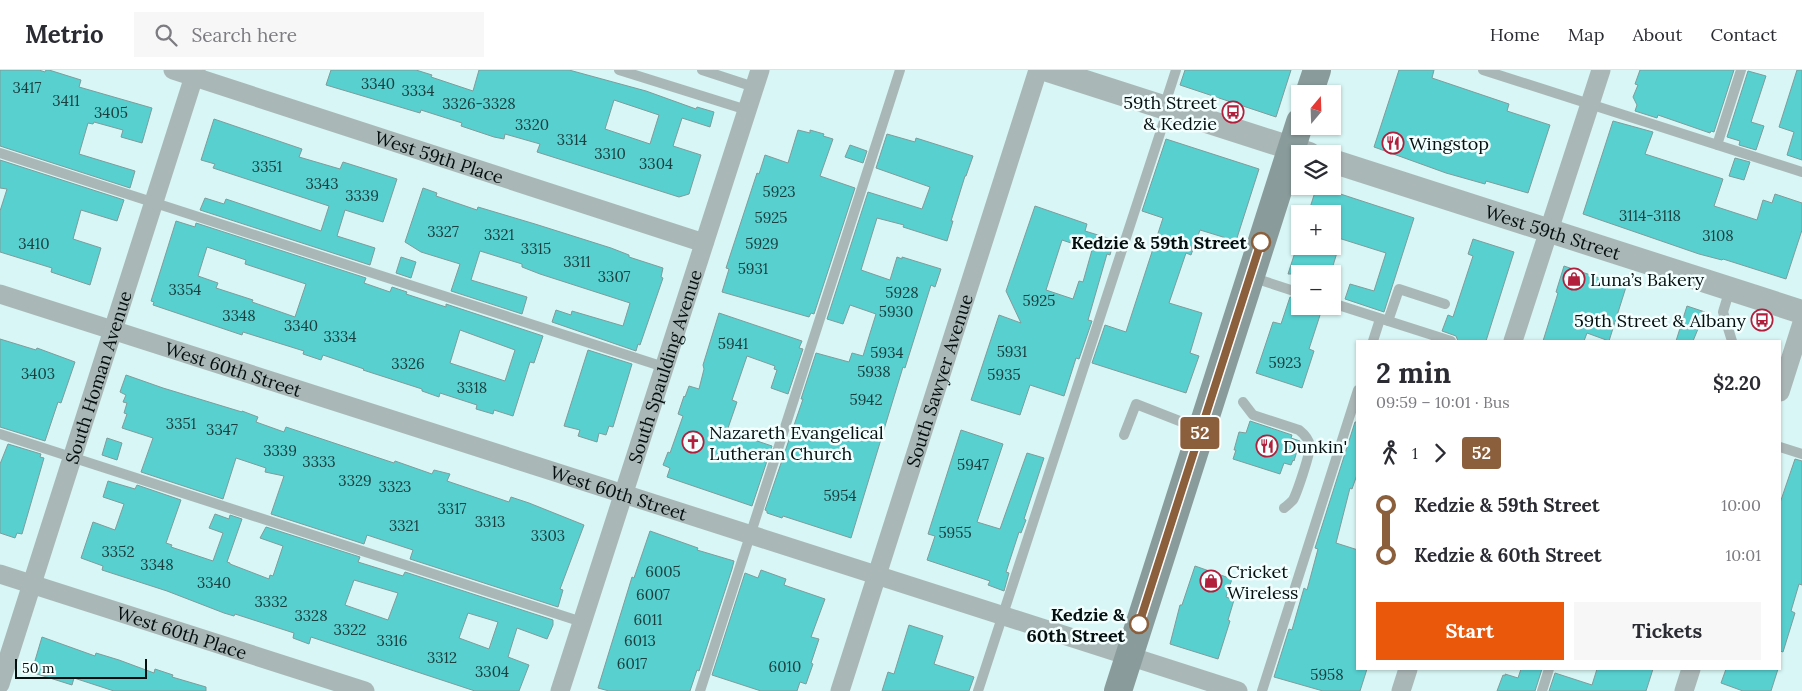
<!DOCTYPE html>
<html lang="en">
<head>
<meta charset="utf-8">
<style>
	body { margin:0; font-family:Lora,serif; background:#f7f7f7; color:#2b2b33; height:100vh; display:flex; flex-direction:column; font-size:19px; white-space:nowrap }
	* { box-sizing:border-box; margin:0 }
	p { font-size:16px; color:#7c7c81 }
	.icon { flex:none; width:28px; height:28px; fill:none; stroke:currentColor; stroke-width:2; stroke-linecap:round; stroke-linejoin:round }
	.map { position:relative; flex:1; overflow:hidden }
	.side { position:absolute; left:1356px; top:270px; width:425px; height:330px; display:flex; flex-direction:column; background:#fff; border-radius:0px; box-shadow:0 1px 4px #0004 }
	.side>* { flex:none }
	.badge { padding:0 10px; border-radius:4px; font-size:18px; line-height:32px }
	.needle { width:32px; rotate:19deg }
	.buttons { position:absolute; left:1291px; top:15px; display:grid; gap:10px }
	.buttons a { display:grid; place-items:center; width:50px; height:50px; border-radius:0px; background:#fff; box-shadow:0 1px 4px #0004; font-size:25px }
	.scale { position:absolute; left:15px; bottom:12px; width:132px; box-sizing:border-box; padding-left:5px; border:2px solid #050f0f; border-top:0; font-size:14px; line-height:18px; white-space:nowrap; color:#050f0f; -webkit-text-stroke:4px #f3fffe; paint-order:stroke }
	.map>.badge { position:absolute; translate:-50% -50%; box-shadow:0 0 0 2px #fff }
	.legs { display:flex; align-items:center; gap:8px; height:55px; padding:0 20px; font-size:16px }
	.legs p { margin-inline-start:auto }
	.head { display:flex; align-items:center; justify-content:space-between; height:85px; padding:0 20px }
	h1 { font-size:28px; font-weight:800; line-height:38px }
	.cta { display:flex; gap:10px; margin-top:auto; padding:10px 20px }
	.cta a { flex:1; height:58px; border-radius:0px; background:#ea580c; color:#fff; font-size:20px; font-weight:800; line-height:58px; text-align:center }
	.cta a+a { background:#f7f7f7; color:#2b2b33 }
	ul { padding:0 20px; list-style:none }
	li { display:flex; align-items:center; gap:18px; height:50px; font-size:19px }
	li i { display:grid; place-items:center; width:8px; height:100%; margin:0 6px; background:currentColor }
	li i::after { content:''; width:12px; height:12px; margin:-6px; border:4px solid; border-radius:50%; background:#fff }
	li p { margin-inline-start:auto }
	li:first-child i { background:linear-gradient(#0000 50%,currentColor 0) }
	li:last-child i { background:linear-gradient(currentColor 50%,#0000 0) }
	header { display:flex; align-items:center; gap:30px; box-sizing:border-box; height:70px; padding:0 25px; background:#fff; border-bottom:1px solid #e1e1e2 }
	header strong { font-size:24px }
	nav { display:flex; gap:28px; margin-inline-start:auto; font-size:18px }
	.search { width:350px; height:45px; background:#f7f7f7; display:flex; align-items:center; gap:12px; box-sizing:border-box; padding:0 18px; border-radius:0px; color:#7c7c81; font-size:19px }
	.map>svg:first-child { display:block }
	.building { fill:#57d0cf; stroke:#7f9c9b; fill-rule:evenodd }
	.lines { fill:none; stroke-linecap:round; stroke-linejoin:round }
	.service { stroke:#aab7b7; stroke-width:10 }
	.minor { stroke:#aab7b7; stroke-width:19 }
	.tertiary { stroke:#aab7b7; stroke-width:24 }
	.secondary { stroke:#899c9b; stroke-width:28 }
	.line-1-casing { stroke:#fff; stroke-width:11 }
	.line-1 { stroke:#8b5e3c; stroke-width:8 }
	.stop-1-dot { fill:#fff; stroke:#8b5e3c; stroke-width:2.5 }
	.labels { text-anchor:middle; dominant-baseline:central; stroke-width:5; stroke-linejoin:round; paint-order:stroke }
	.number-label { font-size:15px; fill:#1a3f3f }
	.poi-label { font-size:18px; fill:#050f0f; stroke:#f3fffe; text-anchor:start }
	.street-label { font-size:18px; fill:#050f0f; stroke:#f3fffe }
	.stop-label { font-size:18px; font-weight:bold; fill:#050f0f; stroke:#f3fffe; text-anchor:end }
</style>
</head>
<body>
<header>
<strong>Metrio</strong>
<div class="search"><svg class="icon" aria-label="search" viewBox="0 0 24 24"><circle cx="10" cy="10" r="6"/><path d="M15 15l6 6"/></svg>Search here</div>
<nav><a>Home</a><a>Map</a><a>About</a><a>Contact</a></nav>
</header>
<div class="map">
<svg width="1802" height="621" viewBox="0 0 1802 621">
	<rect width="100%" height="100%" fill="#d7f6f5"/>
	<path class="building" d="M0,0H39L45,2L46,0H49L81,10L79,17L152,38L142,73L121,67L123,60L94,52L93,54L88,53L79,84L135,101L130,118L0,76Z
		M331,0H416L432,5L431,7L473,21L479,0H569L646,21L696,39L697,37L714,42L710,57L682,48L673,76L701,85L689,124L679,127L537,82L540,74L505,64L504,69L494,67L461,56L462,53L421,40L420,43L326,15ZM614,30L659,45L650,74L605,59Z
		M1185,0H1291L1276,47L1180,15Z
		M1399,0H1434L1432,8L1509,34L1507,41L1550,55L1528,123L1486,111L1485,114L1446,103L1374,77Z
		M1640,0H1734L1714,62L1711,61L1710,63L1658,45L1657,48L1635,41L1637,35L1633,27L1638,15L1635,14Z
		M1797,0H1802V90L1787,85L1794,62L1779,57Z
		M1748,1L1766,6L1751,52L1764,56L1756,80L1739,75L1740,71L1727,67Z
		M214,49L302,79L299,87L340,99L343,92L397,109L383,152L345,140L337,166L375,178L370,195L200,140L205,128L224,134L226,129L321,161L329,136L213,98L215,94L201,90Z
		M1613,51L1653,62L1645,84L1723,109L1714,136L1757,150L1763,130L1772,133L1775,124L1802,133V160L1786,209L1723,189L1722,190L1699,184L1583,144Z
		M798,60L810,63V60L824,64L823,66L833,69L820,106L855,118L814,244L811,243L809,247L722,222L729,199L726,198L757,103L759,104L765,85L788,93Z
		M887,64L915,72L916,68L973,86L966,106H965L951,151H953L947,171L903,157L904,155L877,148L861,200L890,210L897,187L902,189V187L941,199L935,217L931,215L905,298L903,297L851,468L783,446L782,448L767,443V441L765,440L803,329H801L816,283L849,292L852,283L863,286L876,244L850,235L843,254L827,249L868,122L922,139L930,117L876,98Z
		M1166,69L1259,99L1236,171L1200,160L1191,185L1186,183L1169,233L1202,243L1190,283L1199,286L1186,323L1092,293L1105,255L1126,262L1163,148L1142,141Z
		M850,75L867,81L863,93L845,87Z
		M1735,88L1750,92L1744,110L1729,106Z
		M0,90L124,130L117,151L81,140L73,169L101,178L90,215L51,202L52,198L0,182V141L7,119L0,118Z
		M1319,117L1414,148L1384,242L1345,229L1350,214L1374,221L1386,183L1332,166V144H1308L1315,122Z
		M423,118L437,123L436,126L477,140L478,137L535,154L611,178L629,185V187L663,198L661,207L663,208L640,275L638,274L636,281L552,252L556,240L571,245L572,241L623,256L630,233L540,204L522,197V194L480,181L471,210L527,227L522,244L451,221L460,194L421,182L405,172Z
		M1035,136L1087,154L1085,161L1114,170L1110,185L1107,184L1088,250L1092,251L1079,289L1076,288L1064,326L1030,315L1020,345L971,330L999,245L1021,253L1006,221ZM1062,170L1092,180L1083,212L1079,211L1073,229L1046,220Z
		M176,151L195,157L196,153L366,208L364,213L390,222L392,217L407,222L406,224L446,237V234L543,266L534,293L530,292L513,346L494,340L493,344L476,339L477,335L440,323L439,327L422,321V319L363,300L364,299L323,285L321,290L303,284L304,281L243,262L242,265L153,235L154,232L151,231ZM207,177L246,190L245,194L306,214L295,247L252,232L253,230L216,218L218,213L198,206ZM460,260L515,280L505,311L450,293Z
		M1473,169L1514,182L1486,271H1458L1456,266L1442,261L1448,245L1453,247L1473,186L1468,184Z
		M1297,176H1339L1332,199L1326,197L1324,204H1288Z
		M401,187L416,192L411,208L396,203Z
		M1564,196L1626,217L1609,271L1587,263L1584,271H1543L1558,223L1556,222Z
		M1290,227L1300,230V236H1314L1322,239L1309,279L1314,281L1302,318L1256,303L1273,252L1281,254Z
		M1687,236L1705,242L1693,271H1676Z
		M719,243L802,271L799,278L803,279L788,324L771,318L777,300L774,299L775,296L747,286L732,330L737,332L727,361L772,376L752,436L667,407L670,398L663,395L668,382L670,383L683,346L678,344L684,326L685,327L689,316L699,319L704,299L703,295Z
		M0,269L36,280L37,278L75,292L61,333L58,332L45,371L0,357Z
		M588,280L632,294L613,357L609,356L606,365L599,363L597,372L578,366L580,360L564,356Z
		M126,305L163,318L242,342V341L258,347L256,352L284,362L286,357L394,393L395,391L432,404L434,400L450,404L447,411L509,432L511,427L529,433L584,455L560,519L563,520L558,537L410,489L413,480L367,465L364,474L271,444L284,406L265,402L266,398L236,388L223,429L141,402L153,368L122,358L127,344L124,343L127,333L123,332L126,325L120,322Z
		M1250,351L1292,365L1291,368L1300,371L1294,391L1293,390L1291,395L1284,393L1280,404L1233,389L1236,380H1234L1239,362L1246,363Z
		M1355,352H1358V402L1352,419L1350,418L1336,473L1358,480V599H1367L1360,621H1323L1274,607L1289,559L1292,560L1304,518L1307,520L1318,479L1315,478Z
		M961,360L1003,374L977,452L1000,459L1027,383L1044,388L1024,449L1026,450L1021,463L1019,462L1006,502L1009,503L1004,521L988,515L990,511L927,490L935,466L928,464Z
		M107,368L122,373L117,390L102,385Z
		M8,374L41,384L40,387L44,388L22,464L17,463L15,468L0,463V394Z
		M1795,389L1802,391V515L1799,514L1791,541L1795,543L1783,582L1780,581V433Z
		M108,411L135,419L137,415L181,430L166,473L172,475L171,477L213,491L223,463L209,458L215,444L229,449L230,445L242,449L227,492L230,493V494L269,509L270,505L273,506L283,476L260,468L266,457L360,487L358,492L403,506L405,502L553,550V555L547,569L517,558L508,587L529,595L519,621H475L311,567L309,574L293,568L294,563L235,544L234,546L224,543L167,521L102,500L103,496L81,488L93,452L115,460L124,434L103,427ZM354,510L398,523L388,550L345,535ZM468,543L498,552L489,579L459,568Z
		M650,461L698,478L697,480L734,491L732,499L699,601L697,600L690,621H609L598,618L632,507L634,508Z
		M1195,496L1232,509L1226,527L1234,530L1228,550L1230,551L1218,589L1170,574L1180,535H1182Z
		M761,500L786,509L784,515L825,529L811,567L819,569L811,593L813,594L806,614L800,612L797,621H761L712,605L745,503L758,508Z
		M909,555L943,566L934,594L974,607L969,621H882L888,602L894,604Z
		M42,567L95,586L96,583L119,590L154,603L155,599L173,605L172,607L206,617V621H114L74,608L72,615L34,603L36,595L34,594Z
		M1521,599H1542L1535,621H1497L1503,605L1505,606V604L1518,608Z
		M1597,599H1653L1646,621H1549L1555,603L1592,615Z
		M1726,599H1778L1771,621H1743L1721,613Z"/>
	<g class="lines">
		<path class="service" d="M619,0L747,40
			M702,0L754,17
			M1483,0L1802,102
			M1164,37L1176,0
			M1717,75L1741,0
			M0,83L664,297
			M1251,207L1300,223
			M1730,219L1723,242L1732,271
			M1332,233L1451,271
			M1388,251L1399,219L1445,234
			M1373,271L1380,249
			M1243,332L1253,345L1299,360C1304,364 1309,369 1310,376C1310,384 1297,423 1293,430C1290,433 1287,436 1284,438
			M0,364L582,552
			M1124,365L1136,334L1200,359
			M1780,377L1802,384
			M700,621L900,0
			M978,621L1168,39
			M1262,621L1358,320
			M1542,621L1549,599"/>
		<g class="minor">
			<path id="s1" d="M173,0L704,173"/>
			<path id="s2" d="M0,224L1238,621"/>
			<path d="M1513,271L1601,0"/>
			<path d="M1780,322L1802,253"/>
			<path id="s3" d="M0,504L365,621"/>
			<path id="s4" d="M0,614L196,0"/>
			<path id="s5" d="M560,621L760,0"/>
			<path id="s6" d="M840,621L1038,0"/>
			<path d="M1401,621L1408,599"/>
			<path d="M1684,621L1691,599"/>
		</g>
		<g class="tertiary">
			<path d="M1048,0L1309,84"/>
			<path id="s7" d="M1332,91L1802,242"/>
		</g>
		<path class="secondary" d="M1309,24L1317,0
			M1118,621L1300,52"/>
	</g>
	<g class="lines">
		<g class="line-1-casing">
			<path id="line-1" d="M1139,554L1261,172"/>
		</g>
		<use href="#line-1" class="line-1"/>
	</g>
	<defs>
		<g id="bus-ring" transform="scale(1.125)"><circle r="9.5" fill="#f3fffe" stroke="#b21f3c" stroke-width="1.5"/><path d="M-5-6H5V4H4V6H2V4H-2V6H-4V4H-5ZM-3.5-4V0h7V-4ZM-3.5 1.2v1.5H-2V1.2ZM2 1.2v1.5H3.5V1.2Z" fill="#b21f3c"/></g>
		<g id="restaurant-ring" transform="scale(1.125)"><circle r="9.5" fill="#f3fffe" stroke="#b21f3c" stroke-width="1.5"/><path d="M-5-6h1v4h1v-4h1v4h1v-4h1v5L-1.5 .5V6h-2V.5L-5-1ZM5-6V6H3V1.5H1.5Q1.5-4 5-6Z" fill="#b21f3c"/></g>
		<g id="shop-ring" transform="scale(1.125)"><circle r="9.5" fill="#f3fffe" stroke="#b21f3c" stroke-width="1.5"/><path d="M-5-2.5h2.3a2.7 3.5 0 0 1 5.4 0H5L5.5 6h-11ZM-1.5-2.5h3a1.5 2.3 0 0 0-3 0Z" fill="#b21f3c"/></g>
		<g id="church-ring" transform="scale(1.125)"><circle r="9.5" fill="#f3fffe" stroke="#b21f3c" stroke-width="1.5"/><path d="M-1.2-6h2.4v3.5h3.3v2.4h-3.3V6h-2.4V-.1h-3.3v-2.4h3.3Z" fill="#b21f3c"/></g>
	</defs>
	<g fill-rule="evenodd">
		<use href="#bus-ring" x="1233" y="42"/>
		<use href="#restaurant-ring" x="1393" y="73"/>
		<use href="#shop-ring" x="1574" y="209"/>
		<use href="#bus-ring" x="1762" y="250"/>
		<use href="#church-ring" x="693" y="372"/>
		<use href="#restaurant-ring" x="1267" y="376"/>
		<use href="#shop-ring" x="1211" y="511"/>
	</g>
	<g class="stop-1-dot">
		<circle cx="1261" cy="172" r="9"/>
		<circle cx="1139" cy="554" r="9"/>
	</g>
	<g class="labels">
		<g class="number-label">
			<text x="378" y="13">3340</text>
			<text x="27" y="17">3417</text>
			<text x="418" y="20">3334</text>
			<text x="66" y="30">3411</text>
			<text x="479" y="33">3326-3328</text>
			<text x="111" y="42">3405</text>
			<text x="532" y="54">3320</text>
			<text x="572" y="69">3314</text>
			<text x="610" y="83">3310</text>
			<text x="656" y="93">3304</text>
			<text x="267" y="96">3351</text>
			<text x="322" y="113">3343</text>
			<text x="779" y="121">5923</text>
			<text x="362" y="125">3339</text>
			<text x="1650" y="145">3114-3118</text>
			<text x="771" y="147">5925</text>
			<text x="443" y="161">3327</text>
			<text x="499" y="164">3321</text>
			<text x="1718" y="165">3108</text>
			<text x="34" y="173">3410</text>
			<text x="762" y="173">5929</text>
			<text x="536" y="178">3315</text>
			<text x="577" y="191">3311</text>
			<text x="753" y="198">5931</text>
			<text x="614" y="206">3307</text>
			<text x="185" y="219">3354</text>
			<text x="902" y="222">5928</text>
			<text x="1039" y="230">5925</text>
			<text x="896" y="241">5930</text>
			<text x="239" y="245">3348</text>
			<text x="301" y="255">3340</text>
			<text x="340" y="266">3334</text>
			<text x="733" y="273">5941</text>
			<text x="1012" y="281">5931</text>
			<text x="887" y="282">5934</text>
			<text x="1285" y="292">5923</text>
			<text x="408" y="293">3326</text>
			<text x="874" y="301">5938</text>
			<text x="38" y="303">3403</text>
			<text x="1004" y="304">5935</text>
			<text x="472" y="317">3318</text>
			<text x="866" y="329">5942</text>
			<text x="181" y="353">3351</text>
			<text x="222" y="359">3347</text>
			<text x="280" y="380">3339</text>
			<text x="319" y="391">3333</text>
			<text x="973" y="394">5947</text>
			<text x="355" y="410">3329</text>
			<text x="395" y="416">3323</text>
			<text x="840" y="425">5954</text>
			<text x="452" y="438">3317</text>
			<text x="490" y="451">3313</text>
			<text x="404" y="455">3321</text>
			<text x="955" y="462">5955</text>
			<text x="548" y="465">3303</text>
			<text x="118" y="481">3352</text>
			<text x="157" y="494">3348</text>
			<text x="663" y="501">6005</text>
			<text x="214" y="512">3340</text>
			<text x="653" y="524">6007</text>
			<text x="271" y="531">3332</text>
			<text x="311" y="545">3328</text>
			<text x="648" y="549">6011</text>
			<text x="350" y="559">3322</text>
			<text x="392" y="570">3316</text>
			<text x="640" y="570">6013</text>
			<text x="442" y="587">3312</text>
			<text x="632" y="593">6017</text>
			<text x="785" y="596">6010</text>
			<text x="492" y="601">3304</text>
			<text x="1327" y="604">5958</text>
		</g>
		<g class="poi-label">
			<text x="1217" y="32" text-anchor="end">59th Street<tspan x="1217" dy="21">&amp; Kedzie</tspan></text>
			<text x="1409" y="73">Wingstop</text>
			<text x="1590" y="209">Luna’s Bakery</text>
			<text x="1746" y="250" text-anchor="end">59th Street &amp; Albany</text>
			<text x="709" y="362">Nazareth Evangelical<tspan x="709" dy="21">Lutheran Church</tspan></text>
			<text x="1283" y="376">Dunkin'</text>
			<text x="1227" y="501">Cricket<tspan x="1227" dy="21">Wireless</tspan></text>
		</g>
		<g class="street-label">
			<text stroke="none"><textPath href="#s1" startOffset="280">West 59th Place</textPath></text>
			<text stroke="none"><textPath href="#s7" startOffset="232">West 59th Street</textPath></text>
			<text stroke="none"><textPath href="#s5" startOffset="341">South Spaulding Avenue</textPath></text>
			<text stroke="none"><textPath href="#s2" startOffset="245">West 60th Street</textPath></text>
			<text stroke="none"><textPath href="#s4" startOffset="322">South Homan Avenue</textPath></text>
			<text stroke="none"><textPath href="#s6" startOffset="326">South Sawyer Avenue</textPath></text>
			<text stroke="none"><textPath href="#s2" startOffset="650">West 60th Street</textPath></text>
			<text stroke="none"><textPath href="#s3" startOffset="191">West 60th Place</textPath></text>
		</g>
		<g class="stop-label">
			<text x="1247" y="172">Kedzie &amp; 59th Street</text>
			<text x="1125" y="544">Kedzie &amp;<tspan x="1125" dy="21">60th Street</tspan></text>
		</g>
	</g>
</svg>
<div class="buttons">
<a><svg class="needle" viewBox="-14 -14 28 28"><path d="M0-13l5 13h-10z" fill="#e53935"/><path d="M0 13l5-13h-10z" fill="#7c7c81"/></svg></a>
<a><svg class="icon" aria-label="layers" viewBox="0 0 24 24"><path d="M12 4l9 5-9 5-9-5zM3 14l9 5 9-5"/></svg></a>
<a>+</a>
<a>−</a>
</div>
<div class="scale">50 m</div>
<b class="badge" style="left:1200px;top:363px;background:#8b5e3c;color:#fff">52</b>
<section class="side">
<div class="head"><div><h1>2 min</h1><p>09:59 – 10:01 · Bus</p></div><b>$2.20</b></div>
<div class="legs"><svg class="icon" aria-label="walk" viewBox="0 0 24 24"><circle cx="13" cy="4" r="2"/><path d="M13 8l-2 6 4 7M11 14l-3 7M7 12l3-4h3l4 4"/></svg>1<svg class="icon" aria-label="forward" viewBox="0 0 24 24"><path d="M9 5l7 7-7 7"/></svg><b class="badge" style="background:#8b5e3c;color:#fff">52</b></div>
<ul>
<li><i style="color:#8b5e3c"></i><b>Kedzie &amp; 59th Street</b><p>10:00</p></li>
<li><i style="color:#8b5e3c"></i><b>Kedzie &amp; 60th Street</b><p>10:01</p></li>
</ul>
<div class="cta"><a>Start</a><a>Tickets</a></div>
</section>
</div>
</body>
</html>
